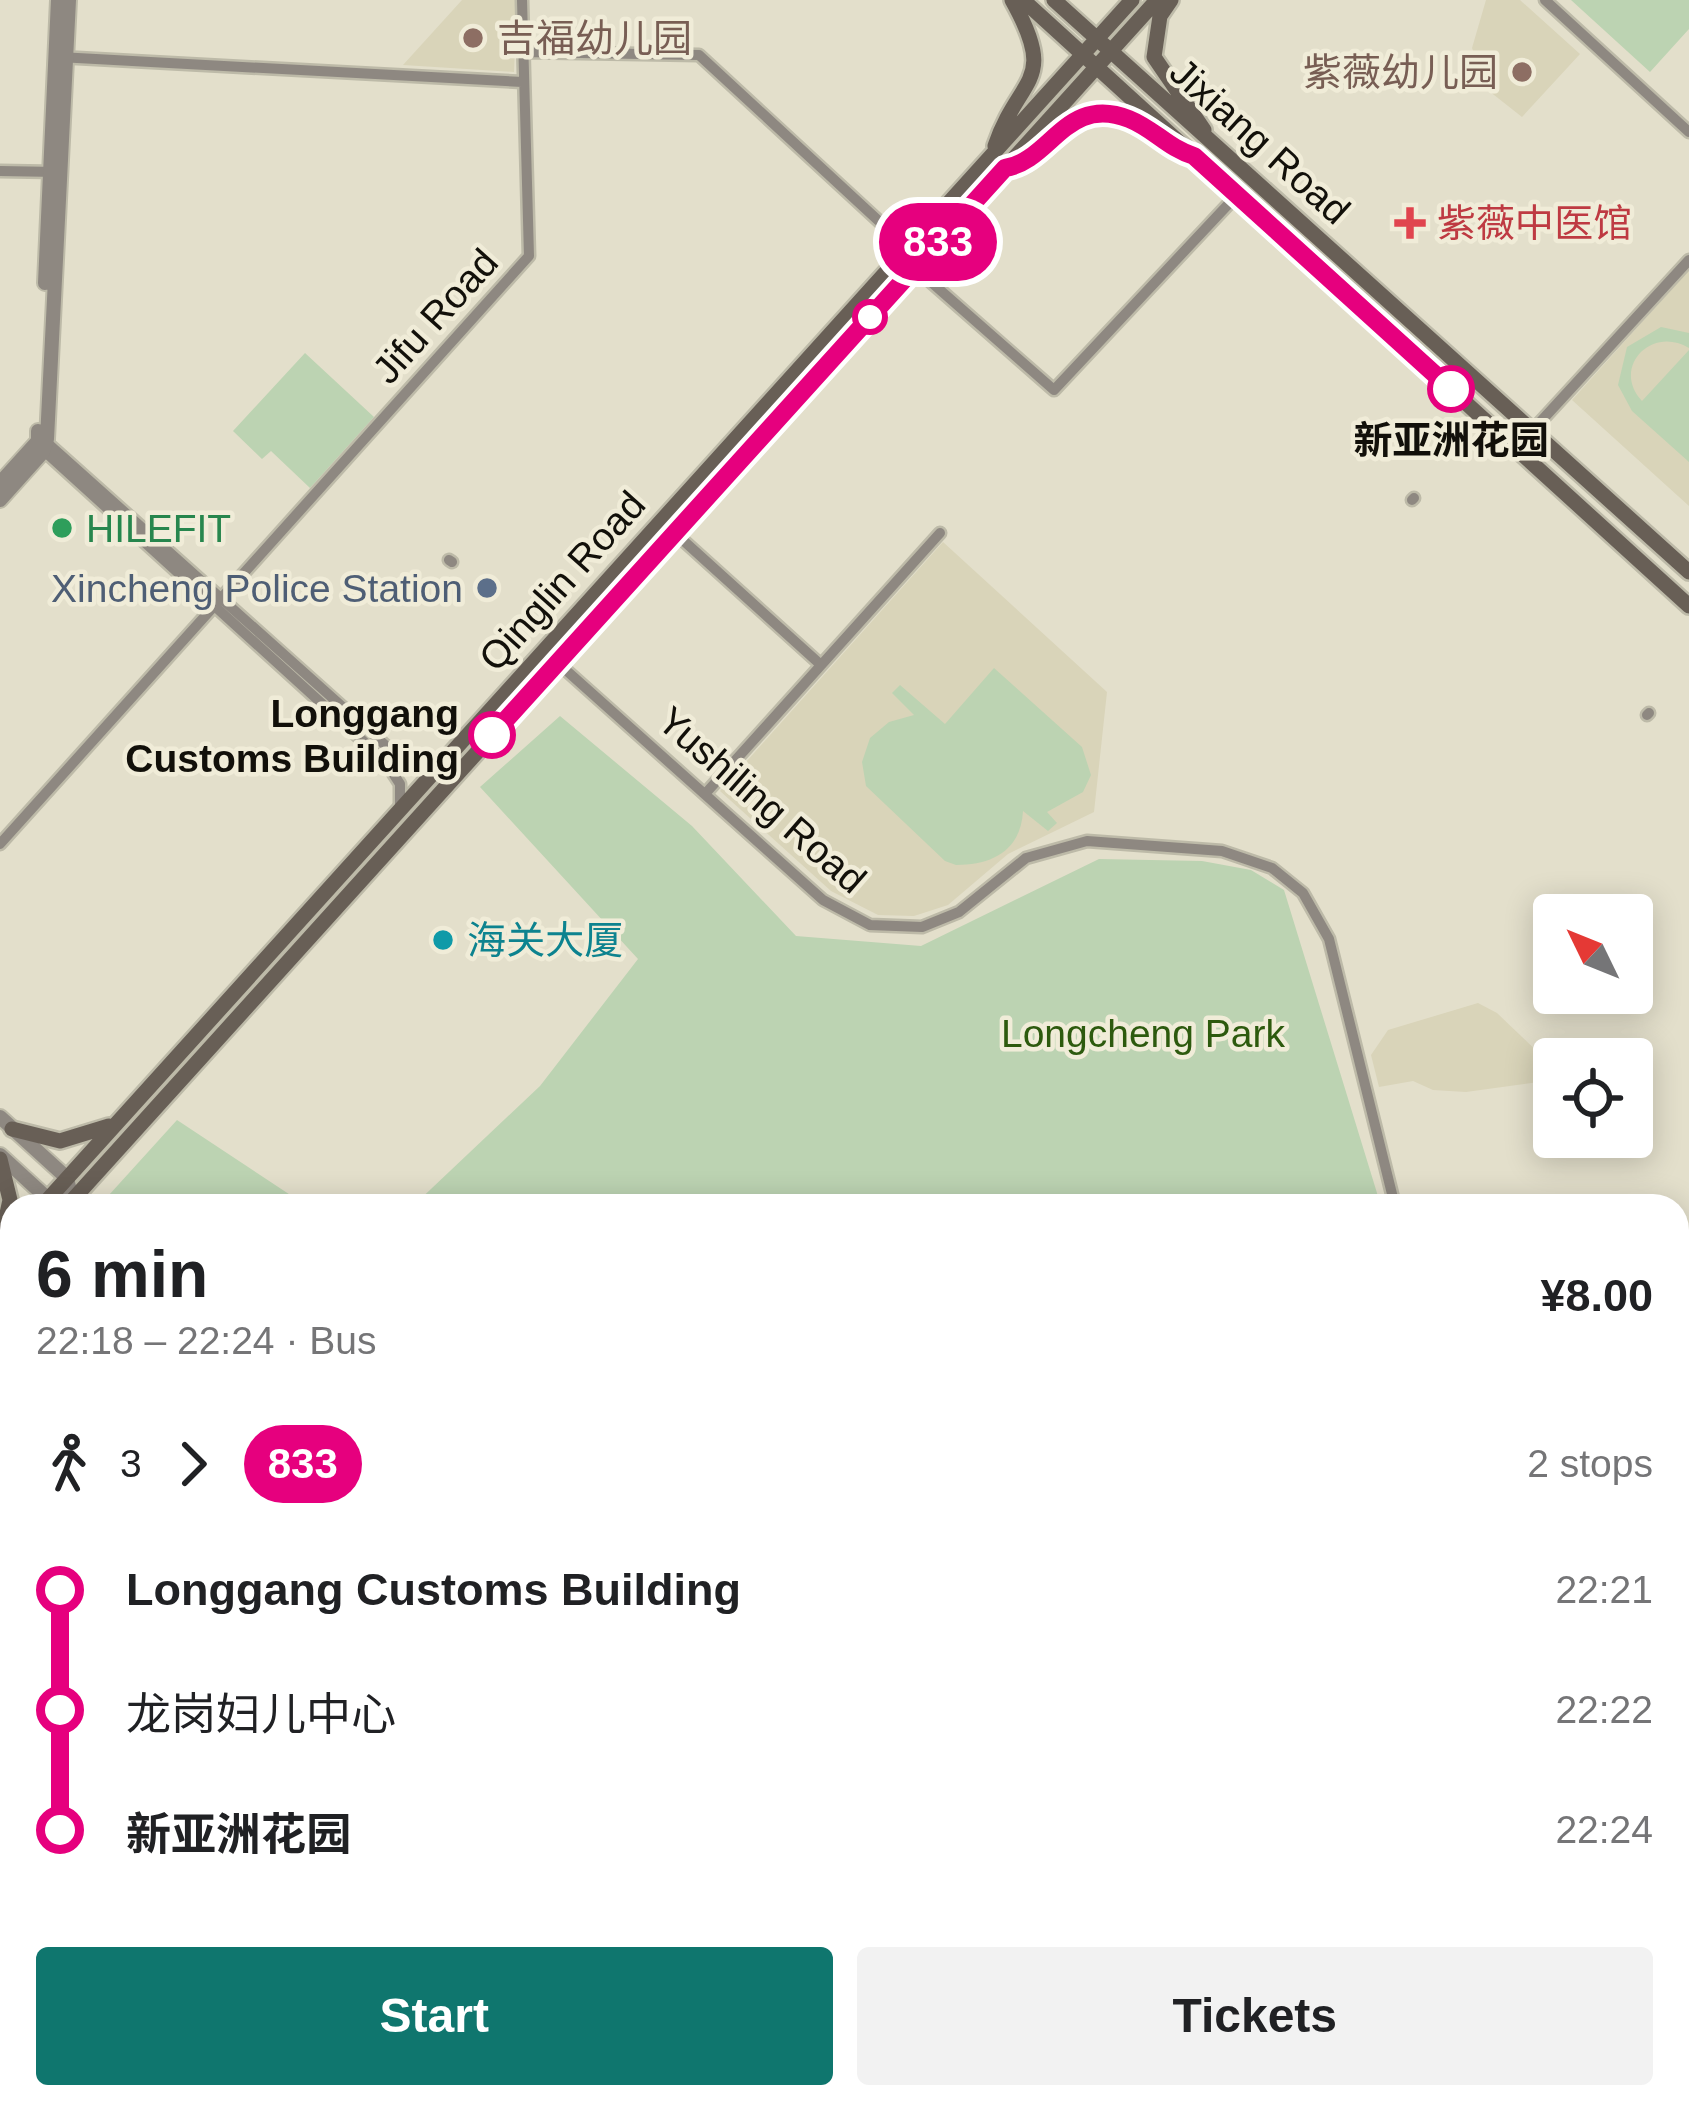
<!DOCTYPE html>
<html lang="en">
<head>
<meta charset="utf-8">
<style>
	body { margin:0; font-family:Helvetica,"Noto Sans SC",sans-serif; background:#f2f2f2; color:#202124; height:100vh; display:flex; flex-direction:column; font-size:45px; white-space:nowrap }
	* { box-sizing:border-box; margin:0 }
	p { font-size:39px; color:#757577 }
	.icon { flex:none; width:66px; height:66px; fill:none; stroke:currentColor; stroke-width:2; stroke-linecap:round; stroke-linejoin:round }
	.map { position:relative; flex:1; overflow:hidden }
	.sheet { position:absolute; left:0px; top:1194px; width:1689px; height:915px; display:flex; flex-direction:column; background:#fff; border-radius:36px 36px 0 0; box-shadow:0 6px 30px #0003 }
	.sheet>* { flex:none }
	.badge { padding:0 24px; border-radius:39px; font-size:42px; line-height:78px }
	.needle { width:78px; rotate:313deg }
	.fabs { position:absolute; left:1533px; top:894px; display:grid; gap:24px }
	.fabs a { display:grid; place-items:center; width:120px; height:120px; border-radius:12px; background:#fff; box-shadow:0 6px 30px #0003; font-size:60px }
	.map>.badge { position:absolute; translate:-50% -50%; box-shadow:0 0 0 6px #fff }
	.legs { display:flex; align-items:center; gap:18px; height:132px; padding:0 36px; font-size:39px }
	.legs p { margin-inline-start:auto }
	.headline { display:flex; align-items:center; justify-content:space-between; height:204px; padding:0 36px }
	h1 { font-size:66px; font-weight:700; line-height:90px }
	.cta { display:flex; gap:24px; margin-top:auto; padding:24px 36px }
	.cta a { flex:1; height:138px; border-radius:12px; background:#0f766e; color:#fff; font-size:48px; font-weight:700; line-height:138px; text-align:center }
	.cta a+a { background:#f2f2f2; color:#202124 }
	ul { padding:0 36px; list-style:none }
	li { display:flex; align-items:center; gap:42px; height:120px; font-size:45px }
	li i { display:grid; place-items:center; width:18px; height:100%; margin:0 15px; background:currentColor }
	li i::after { content:''; width:30px; height:30px; margin:-15px; border:9px solid; border-radius:50%; background:#fff }
	li p { margin-inline-start:auto }
	li:first-child i { background:linear-gradient(#0000 50%,currentColor 0) }
	li:last-child i { background:linear-gradient(currentColor 50%,#0000 0) }
	.map>svg:first-child { display:block }
	.built { fill:#d9d4b9 }
	.green { fill:#bcd3b2 }
	.lines { fill:none; stroke-linecap:round; stroke-linejoin:round }
	.minor-casing { stroke:#bdbaa8; stroke-width:15 }
	.tertiary-casing { stroke:#bdbaa8; stroke-width:18 }
	.secondary-casing { stroke:#bdbaa8; stroke-width:20 }
	.minor { stroke:#8e8881; stroke-width:10 }
	.tertiary { stroke:#8e8881; stroke-width:14 }
	.secondary { stroke:#685f56; stroke-width:15 }
	.line-1-casing { stroke:#fff; stroke-width:27 }
	.line-1 { stroke:#e6007e; stroke-width:18 }
	.education-dot { fill:#8d6e63; stroke:#f0ecd8; stroke-width:4.5 }
	.health-dot { fill:#e0444e; stroke:#f0ecd8; stroke-width:4.5 }
	.stop-1-dot { fill:#fff; stroke:#e6007e; stroke-width:6 }
	.leisure-dot { fill:#2e9e5b; stroke:#f0ecd8; stroke-width:4.5 }
	.service-dot { fill:#5c6f8a; stroke:#f0ecd8; stroke-width:4.5 }
	.culture-dot { fill:#0f9aa8; stroke:#f0ecd8; stroke-width:4.5 }
	.labels { text-anchor:middle; dominant-baseline:central; stroke-width:9; stroke-linejoin:round; paint-order:stroke }
	.education-label { font-size:39px; fill:#785e54; stroke:#f0ecd8; text-anchor:start }
	.street-label { font-size:39px; fill:#12100a; stroke:#f0ecd8 }
	.health-label { font-size:39px; fill:#be3a42; stroke:#f0ecd8; text-anchor:start }
	.stop-label { font-size:39px; font-weight:bold; fill:#12100a; stroke:#f0ecd8 }
	.leisure-label { font-size:39px; fill:#27864d; stroke:#f0ecd8; text-anchor:start }
	.service-label { font-size:39px; fill:#4e5e75; stroke:#f0ecd8; text-anchor:end }
	.culture-label { font-size:39px; fill:#0d838f; stroke:#f0ecd8; text-anchor:start }
	.park-label { font-size:39px; fill:#2d5a0e; stroke:#f0ecd8 }
</style>
</head>
<body>
<div class="map">
<svg width="1689" height="2107" viewBox="0 0 1689 2107">
	<rect width="100%" height="100%" fill="#e3dfcb"/>
	<path class="built" d="M462,0H517L514,72L403,65Z
		M1486,0H1520L1580,54L1522,117L1489,91L1472,48Z
		M1689,270V506L1572,400Z
		M943,542L1107,692L1094,812L1008,854L948,905L914,916L878,915L831,891L720,791Z
		M1478,1003L1497,1013L1543,1057L1539,1082L1466,1092L1433,1090L1413,1081L1379,1087L1371,1055L1388,1030Z"/>
	<path class="green" d="M1571,0H1689V29L1650,72Z
		M1661,327L1689,333V348C1651,325 1611,368 1642,401L1689,350V462L1632,411L1618,385L1627,347Z
		M305,353L374,417L310,488L271,451L262,459L233,431Z
		M994,668L1082,747L1091,775L1083,792L1047,812L1057,823L1048,831L1023,811C1021,850 993,865 956,865L945,861L866,786L862,762L870,738L889,722L914,715L892,693L900,685L945,724Z
		M560,716L692,826L796,936L921,946L1099,859L1202,861L1251,870L1284,890L1381,1206H413L540,1086L638,959L480,787Z
		M177,1120L307,1206H99Z
		M12,1303V2097H1373V2107H0V1317Z"/>
	<g class="lines">
		<g class="minor-casing">
			<path id="minor" d="M1545,0L1689,132
				M522,52L699,55L908,248
				M59,57L522,82
				M0,171L57,172
				M915,268L1054,390L1237,195
				M1532,431L1689,260
				M44,440L394,753L418,765L441,762
				M42,449L385,761L400,784V807
				M1412,500L1414,498
				M675,533L821,665
				M449,560L452,562
				M558,663L823,900L870,925L922,927L959,912L1026,858L1087,841L1222,851L1272,868L1303,893L1329,939L1395,1206
				M1647,715L1649,713
				M705,794L940,533
				M0,844L529,256L522,0
				M1392,2097V2107"/>
		</g>
		<g class="tertiary-casing">
			<path id="tertiary" d="M45,283L58,0
				M0,483L38,441V431
				M0,500L43,452L47,439L69,0
				M0,1117L67,1178L72,1200L48,1199L0,1155"/>
		</g>
		<g class="secondary-casing">
			<path id="secondary" d="M1023,0L1689,606
				M1054,0L1689,572
				M1171,0L1160,16L1154,57L1204,130
				M995,146C1019,75 1059,84 1012,0
				M1010,167C1053,155 1067,97 1128,118C1150,126 1163,145 1185,153
				M12,1129L60,1141L109,1126
				M0,1159L10,1200L0,1245
				M42,1206L1132,0
				M67,1206L1157,0
				M0,1280L12,1267"/>
		</g>
		<use href="#minor" class="minor"/>
		<use href="#tertiary" class="tertiary"/>
		<use href="#secondary" class="secondary"/>
	</g>
	<g class="lines">
		<g class="line-1-casing">
			<path id="line-1" d="M492,735L1005,168C1051,161 1066,94 1129,119C1154,129 1168,148 1194,156L1451,389"/>
		</g>
		<use href="#line-1" class="line-1"/>
	</g>
	<g class="education-dot">
		<circle cx="473" cy="38" r="12"/>
		<circle cx="1522" cy="72" r="12"/>
	</g>
	<path class="health-dot" d="M1404 205h12v12h12v12h-12v12h-12v-12h-12v-12h12z"/>
	<g class="stop-1-dot">
		<circle cx="870" cy="317" r="15"/>
		<circle cx="1451" cy="389" r="21"/>
		<circle cx="492" cy="735" r="21"/>
	</g>
	<circle class="leisure-dot" cx="62" cy="528" r="12"/>
	<circle class="service-dot" cx="487" cy="588" r="12"/>
	<circle class="culture-dot" cx="443" cy="940" r="12"/>
	<g class="labels">
		<g class="education-label">
			<text x="497" y="38">吉福幼儿园</text>
			<text x="1498" y="72" text-anchor="end">紫薇幼儿园</text>
		</g>
		<g class="street-label">
			<text transform="translate(1260 141) rotate(42)">Jixiang Road</text>
			<text transform="translate(435 316) rotate(-48)">Jifu Road</text>
			<text transform="translate(562 581) rotate(-48)">Qinglin Road</text>
			<text transform="translate(762 800) rotate(41)">Yushiling Road</text>
		</g>
		<g class="health-label">
			<text x="1437" y="223">紫薇中医馆</text>
		</g>
		<g class="stop-label">
			<text x="1451" y="440">新亚洲花园</text>
			<text x="459" y="713" text-anchor="end">Longgang<tspan x="459" dy="45">Customs Building</tspan></text>
		</g>
		<g class="leisure-label">
			<text x="86" y="528">HILEFIT</text>
		</g>
		<g class="service-label">
			<text x="463" y="588">Xincheng Police Station</text>
		</g>
		<g class="culture-label">
			<text x="467" y="940">海关大厦</text>
		</g>
		<g class="park-label">
			<text x="1143" y="1033">Longcheng Park</text>
		</g>
	</g>
</svg>
<div class="fabs">
<a><svg class="needle" viewBox="-14 -14 28 28"><path d="M0-13l5 13h-10z" fill="#e53935"/><path d="M0 13l5-13h-10z" fill="#757577"/></svg></a>
<a><svg class="icon" aria-label="locate" viewBox="0 0 24 24"><circle cx="12" cy="12" r="6"/><path d="M12 2v4M12 18v4M2 12h4M18 12h4"/></svg></a>
</div>
<b class="badge" style="left:938px;top:242px;background:#e6007e;color:#fff">833</b>
<section class="sheet">
<div class="headline"><div><h1>6 min</h1><p>22:18 – 22:24 · Bus</p></div><b>¥8.00</b></div>
<div class="legs"><svg class="icon" aria-label="walk" viewBox="0 0 24 24"><circle cx="13" cy="4" r="2"/><path d="M13 8l-2 6 4 7M11 14l-3 7M7 12l3-4h3l4 4"/></svg>3<svg class="icon" aria-label="forward" viewBox="0 0 24 24"><path d="M9 5l7 7-7 7"/></svg><b class="badge" style="background:#e6007e;color:#fff">833</b><p>2 stops</p></div>
<ul>
<li><i style="color:#e6007e"></i><b>Longgang Customs Building</b><p>22:21</p></li>
<li><i style="color:#e6007e"></i><span>龙岗妇儿中心</span><p>22:22</p></li>
<li><i style="color:#e6007e"></i><b>新亚洲花园</b><p>22:24</p></li>
</ul>
<div class="cta"><a>Start</a><a>Tickets</a></div>
</section>
</div>
</body>
</html>
